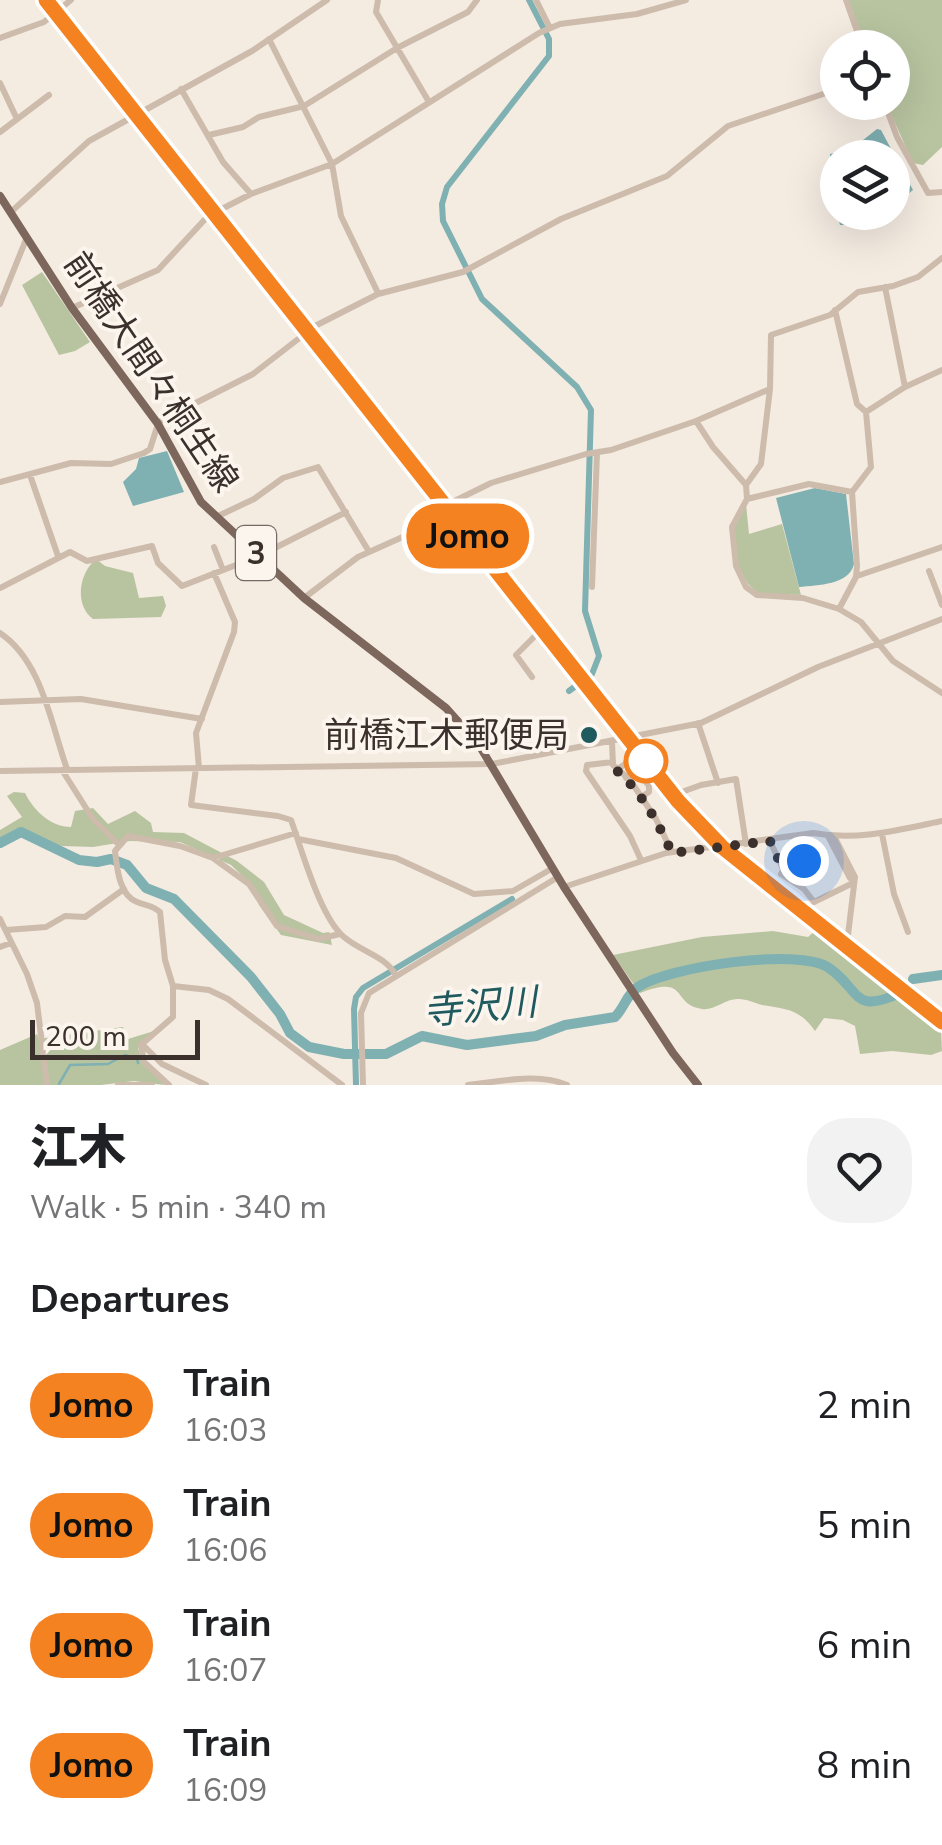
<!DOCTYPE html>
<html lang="en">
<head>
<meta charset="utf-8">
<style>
	body { margin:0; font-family:"Nunito Sans","Noto Sans JP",sans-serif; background:#f2f2f2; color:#202124; height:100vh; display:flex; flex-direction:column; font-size:38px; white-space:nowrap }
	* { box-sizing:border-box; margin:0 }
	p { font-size:32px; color:#757577 }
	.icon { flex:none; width:55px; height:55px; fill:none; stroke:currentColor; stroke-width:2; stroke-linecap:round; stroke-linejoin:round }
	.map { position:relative; height:1085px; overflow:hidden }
	.details { display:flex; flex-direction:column; background:#fff; flex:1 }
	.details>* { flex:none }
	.badge { padding:0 20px; border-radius:32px; font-size:35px; line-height:65px }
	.fabs { position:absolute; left:820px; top:30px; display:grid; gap:20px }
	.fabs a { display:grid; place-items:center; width:90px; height:90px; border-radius:50%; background:#fff; box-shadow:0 10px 40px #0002; font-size:50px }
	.scale { position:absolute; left:30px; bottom:25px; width:170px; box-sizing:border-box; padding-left:10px; border:5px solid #3b302b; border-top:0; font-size:28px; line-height:35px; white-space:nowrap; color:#3b302b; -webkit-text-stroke:8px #fbf5ee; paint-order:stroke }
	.you { position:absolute; width:50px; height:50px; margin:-25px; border:8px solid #fff; border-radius:50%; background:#1a73e8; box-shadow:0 0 0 15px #1a73e833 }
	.map>.badge { position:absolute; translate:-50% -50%; box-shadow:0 0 0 5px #fff }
	h2 { padding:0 30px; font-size:38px; line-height:90px }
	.round { display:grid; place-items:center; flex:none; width:105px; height:105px; border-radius:40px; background:#f2f2f2 }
	.overview { display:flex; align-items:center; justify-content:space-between; height:170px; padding:0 30px }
	h1 { font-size:48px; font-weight:800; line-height:75px }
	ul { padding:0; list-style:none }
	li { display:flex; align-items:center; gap:30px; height:120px; padding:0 30px }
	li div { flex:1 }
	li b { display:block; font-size:38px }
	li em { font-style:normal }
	li .badge { min-width:110px; font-weight:700; text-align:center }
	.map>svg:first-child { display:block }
	.green { fill:#b8c4a0 }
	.water { fill:#7fb0b2 }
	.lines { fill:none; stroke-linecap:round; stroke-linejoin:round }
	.stream { stroke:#7fb0b2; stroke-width:2.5 }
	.canal { stroke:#7fb0b2; stroke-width:6 }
	.river { stroke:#7fb0b2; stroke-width:10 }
	.minor { stroke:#cdbbac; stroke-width:6 }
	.major { stroke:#7d675c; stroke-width:8 }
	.rail-casing { stroke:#3b302b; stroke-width:6 }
	.rail { stroke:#fbf5ee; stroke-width:2.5; stroke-dasharray:8; stroke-linecap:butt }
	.line-casing { stroke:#fff; stroke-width:22 }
	.line { stroke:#f58220; stroke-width:15 }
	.walk { stroke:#3b302b; stroke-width:10; stroke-dasharray:0 18 }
	.poi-dot { fill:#1f5a5e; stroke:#fbf5ee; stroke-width:4 }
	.stop-dot { fill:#fff; stroke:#f58220; stroke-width:5 }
	.labels { text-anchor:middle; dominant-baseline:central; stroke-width:8; stroke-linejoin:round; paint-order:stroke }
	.shield { fill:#fbf5ee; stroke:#756b66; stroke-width:2.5 }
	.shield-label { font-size:32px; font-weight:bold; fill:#3b302b }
	.street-label { font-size:35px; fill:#3b302b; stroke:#fbf5ee }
	.poi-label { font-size:35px; fill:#3b302b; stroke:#fbf5ee; text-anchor:end }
	.water-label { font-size:38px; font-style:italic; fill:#1f5a5e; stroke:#fbf5ee }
</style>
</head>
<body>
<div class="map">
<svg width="942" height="1085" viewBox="0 0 942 1085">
	<rect width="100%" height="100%" fill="#f4ebe1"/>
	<path class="green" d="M848,0H942V147L923,165L913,163L886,103L892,102V48L866,47Z
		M42,272L90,342L75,351L59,355L22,285Z
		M746,504L749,534L782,524L801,595L758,593L748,584L738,566L734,527Z
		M96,559L105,566L133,573L139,598L163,596L166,606L161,617L93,619C74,605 79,573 96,559Z
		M14,792L25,793C34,811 51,827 71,827L75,811L93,808L108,824L135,811L151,823L153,832L184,833L237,861L264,882L284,915L323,933L329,932L332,945L281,935L259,905L255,888L231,865L180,842L130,841L93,847L62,846L30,837L12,838L0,846V830L22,817L7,796Z
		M773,931L808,937L815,931L843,948L941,1029L942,1051L931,1055L892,1051L860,1054L855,1026L843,1020L824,1018L815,1031C800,1009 786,1009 762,1005C755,1003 746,999 739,999C726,998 714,1011 702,1009C670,1004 690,974 640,993L613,955L702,937Z
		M123,1027L128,1039L154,1031L138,1048C145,1074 157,1070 164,1085L134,1081L101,1085H0V1050L37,1034L39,1039Z"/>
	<path class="water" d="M877,129L881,130L913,190L893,206L892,158H838V212L882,213L861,225H840L830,188V154L853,148Z
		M167,451L184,492L133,506L123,482L136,469L139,458Z
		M815,488L846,494L854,564C849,585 818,585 799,587L776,498Z"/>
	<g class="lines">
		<path class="stream" d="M59,1084L70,1065L108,1064L125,1055L137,1059L138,1063"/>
		<path class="canal" d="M529,0L549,39V56L447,187L442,204L443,221L482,299L577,387L591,410L585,611L599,656L592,674L569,691
			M356,1085L354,1009L356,997L363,988L512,899"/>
		<path class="river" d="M0,843L21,832L79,860L97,862L111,859L127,865L146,888L174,899L251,977L280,1014L290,1033L309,1047L344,1054H386L422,1036L467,1045L536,1036L565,1025L615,1017C625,1007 626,995 638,987C668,967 798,947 829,968C861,990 852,1015 900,993
			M913,979L942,975"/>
		<path class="minor" d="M378,0L376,12L429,102
			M536,0L550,28
			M846,0L863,48
			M0,38L44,22L71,0
			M269,39L332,164L341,216L378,293
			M0,83L17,119
			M181,89L223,162L251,194
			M884,102L897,137L928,193L942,192
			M0,132L49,95
			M209,135L243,127L259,117L304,106L397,48L468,12L477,0
			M12,211L89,141L252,51L327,0
			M885,287L905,387
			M0,304L27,237
			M72,308L158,270L208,216L251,194L332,164L539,33L560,24L637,14L686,0
			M835,310L857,404L866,412
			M696,421L713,447L746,485L747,499L732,527L736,566L746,587L757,595L803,598L839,609L861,622L893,661L942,693
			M30,475L58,556
			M0,482L71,463L111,464L144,453L150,449L158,424L162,420L253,374L315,326L378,294L463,272L561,219L667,176L728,126L838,89
			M746,485L761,464L770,389
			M747,499L809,484L852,492
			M440,508L537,634L516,655L532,677
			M216,517L254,499L283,478L318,467L368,550
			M214,547L223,570
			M929,571L942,605
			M857,576L942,547
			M592,587L597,453
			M0,588L70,552L87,561L152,546L158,563L182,586L259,556L346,512
			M304,598L358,557L407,535L422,517L491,483L586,454L611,450L696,421L770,389L771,335L830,315L858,292L893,286L918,277L942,258
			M839,609L856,577L857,566L852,492L871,467L866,412L905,387L942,370
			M0,633C42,661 51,724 67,769
			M0,702L81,699L202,719
			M698,723L718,783
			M612,742L613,765L630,780L656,819L672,852
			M613,762L587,765L586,771L630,836L641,860
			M196,768L191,805L278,816L291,820C302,850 320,917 344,937C360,951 385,956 395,974
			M199,768L196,733L234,632L235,622L214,573
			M62,770L93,819L118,844
			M616,770L633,759
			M0,771L492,764L701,723L818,667L942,619
			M626,778L634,772L639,773L649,786V792L641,797
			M679,793L701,785L736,779L746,844
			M882,834L894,894L908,932
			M828,836L850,878
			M834,836L855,877L848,935
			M298,839L396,858L474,894L513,891L553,868
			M770,841L783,869
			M213,858L296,833
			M804,861L785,866L781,874L804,889L814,902L853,883
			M564,887L666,853L813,833C857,841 899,830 942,821
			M0,919L27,974L37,1003L47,1085
			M6,930L46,927L65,916L85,917L124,889
			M0,947L11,943
			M173,986L209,990L228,999L342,1085
			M142,1044L173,1017V986L165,960L160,912C152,905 147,906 137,902C119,895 117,868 115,851L128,836L180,846L213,858L249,884L277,926L318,939L340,934
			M142,1044L162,1064L206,1085
			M141,1045L144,1062L169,1085
			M118,1085H152
			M363,1085L361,1013L369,993L558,877
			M468,1085C498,1082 538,1072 567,1085"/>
		<path class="major" d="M0,196L72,308L158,424L201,502L304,598L446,708L479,745L564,887L673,1053L698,1085"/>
		<g class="rail-casing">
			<path id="rail" d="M46,0L678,801L723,847L942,1022"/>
		</g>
		<use href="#rail" class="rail"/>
	</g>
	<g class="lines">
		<g class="line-casing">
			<path id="line" d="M46,0L678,801L722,847L942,1022"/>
		</g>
		<use href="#line" class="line"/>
		<path class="walk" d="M646,761L632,759L616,770C642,792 658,823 672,853L770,841L783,869L804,861"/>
	</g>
	<circle class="poi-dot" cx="589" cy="735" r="10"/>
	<circle class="stop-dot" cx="646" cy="761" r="20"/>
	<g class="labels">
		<rect class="shield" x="236" y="526" width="40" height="54" rx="8"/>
		<g class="shield-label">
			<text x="256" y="553">3</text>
		</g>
		<g class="street-label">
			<text transform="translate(151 372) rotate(56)">前橋大間々桐生線</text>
		</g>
		<g class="poi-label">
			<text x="569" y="735">前橋江木郵便局</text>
		</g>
		<g class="water-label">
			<text transform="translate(480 1007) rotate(-5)">寺沢川</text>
		</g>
	</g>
</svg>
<div class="fabs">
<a><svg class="icon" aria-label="locate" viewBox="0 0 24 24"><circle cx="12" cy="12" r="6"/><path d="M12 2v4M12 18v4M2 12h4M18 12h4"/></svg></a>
<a><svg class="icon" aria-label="layers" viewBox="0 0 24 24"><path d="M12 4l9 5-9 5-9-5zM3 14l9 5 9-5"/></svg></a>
</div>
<div class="scale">200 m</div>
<div class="you" style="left:804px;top:861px"></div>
<b class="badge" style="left:468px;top:536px;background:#f58220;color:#111">Jomo</b>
</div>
<section class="details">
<div class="overview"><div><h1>江木</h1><p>Walk · 5 min · 340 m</p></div><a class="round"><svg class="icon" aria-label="heart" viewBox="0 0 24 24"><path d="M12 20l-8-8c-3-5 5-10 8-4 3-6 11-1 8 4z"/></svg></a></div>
<h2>Departures</h2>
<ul>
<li><span class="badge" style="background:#f58220;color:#111">Jomo</span><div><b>Train</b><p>16:03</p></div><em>2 min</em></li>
<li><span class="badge" style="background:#f58220;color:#111">Jomo</span><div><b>Train</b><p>16:06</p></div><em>5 min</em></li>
<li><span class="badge" style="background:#f58220;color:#111">Jomo</span><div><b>Train</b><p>16:07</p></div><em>6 min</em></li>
<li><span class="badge" style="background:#f58220;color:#111">Jomo</span><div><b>Train</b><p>16:09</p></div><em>8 min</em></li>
</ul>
</section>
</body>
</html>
